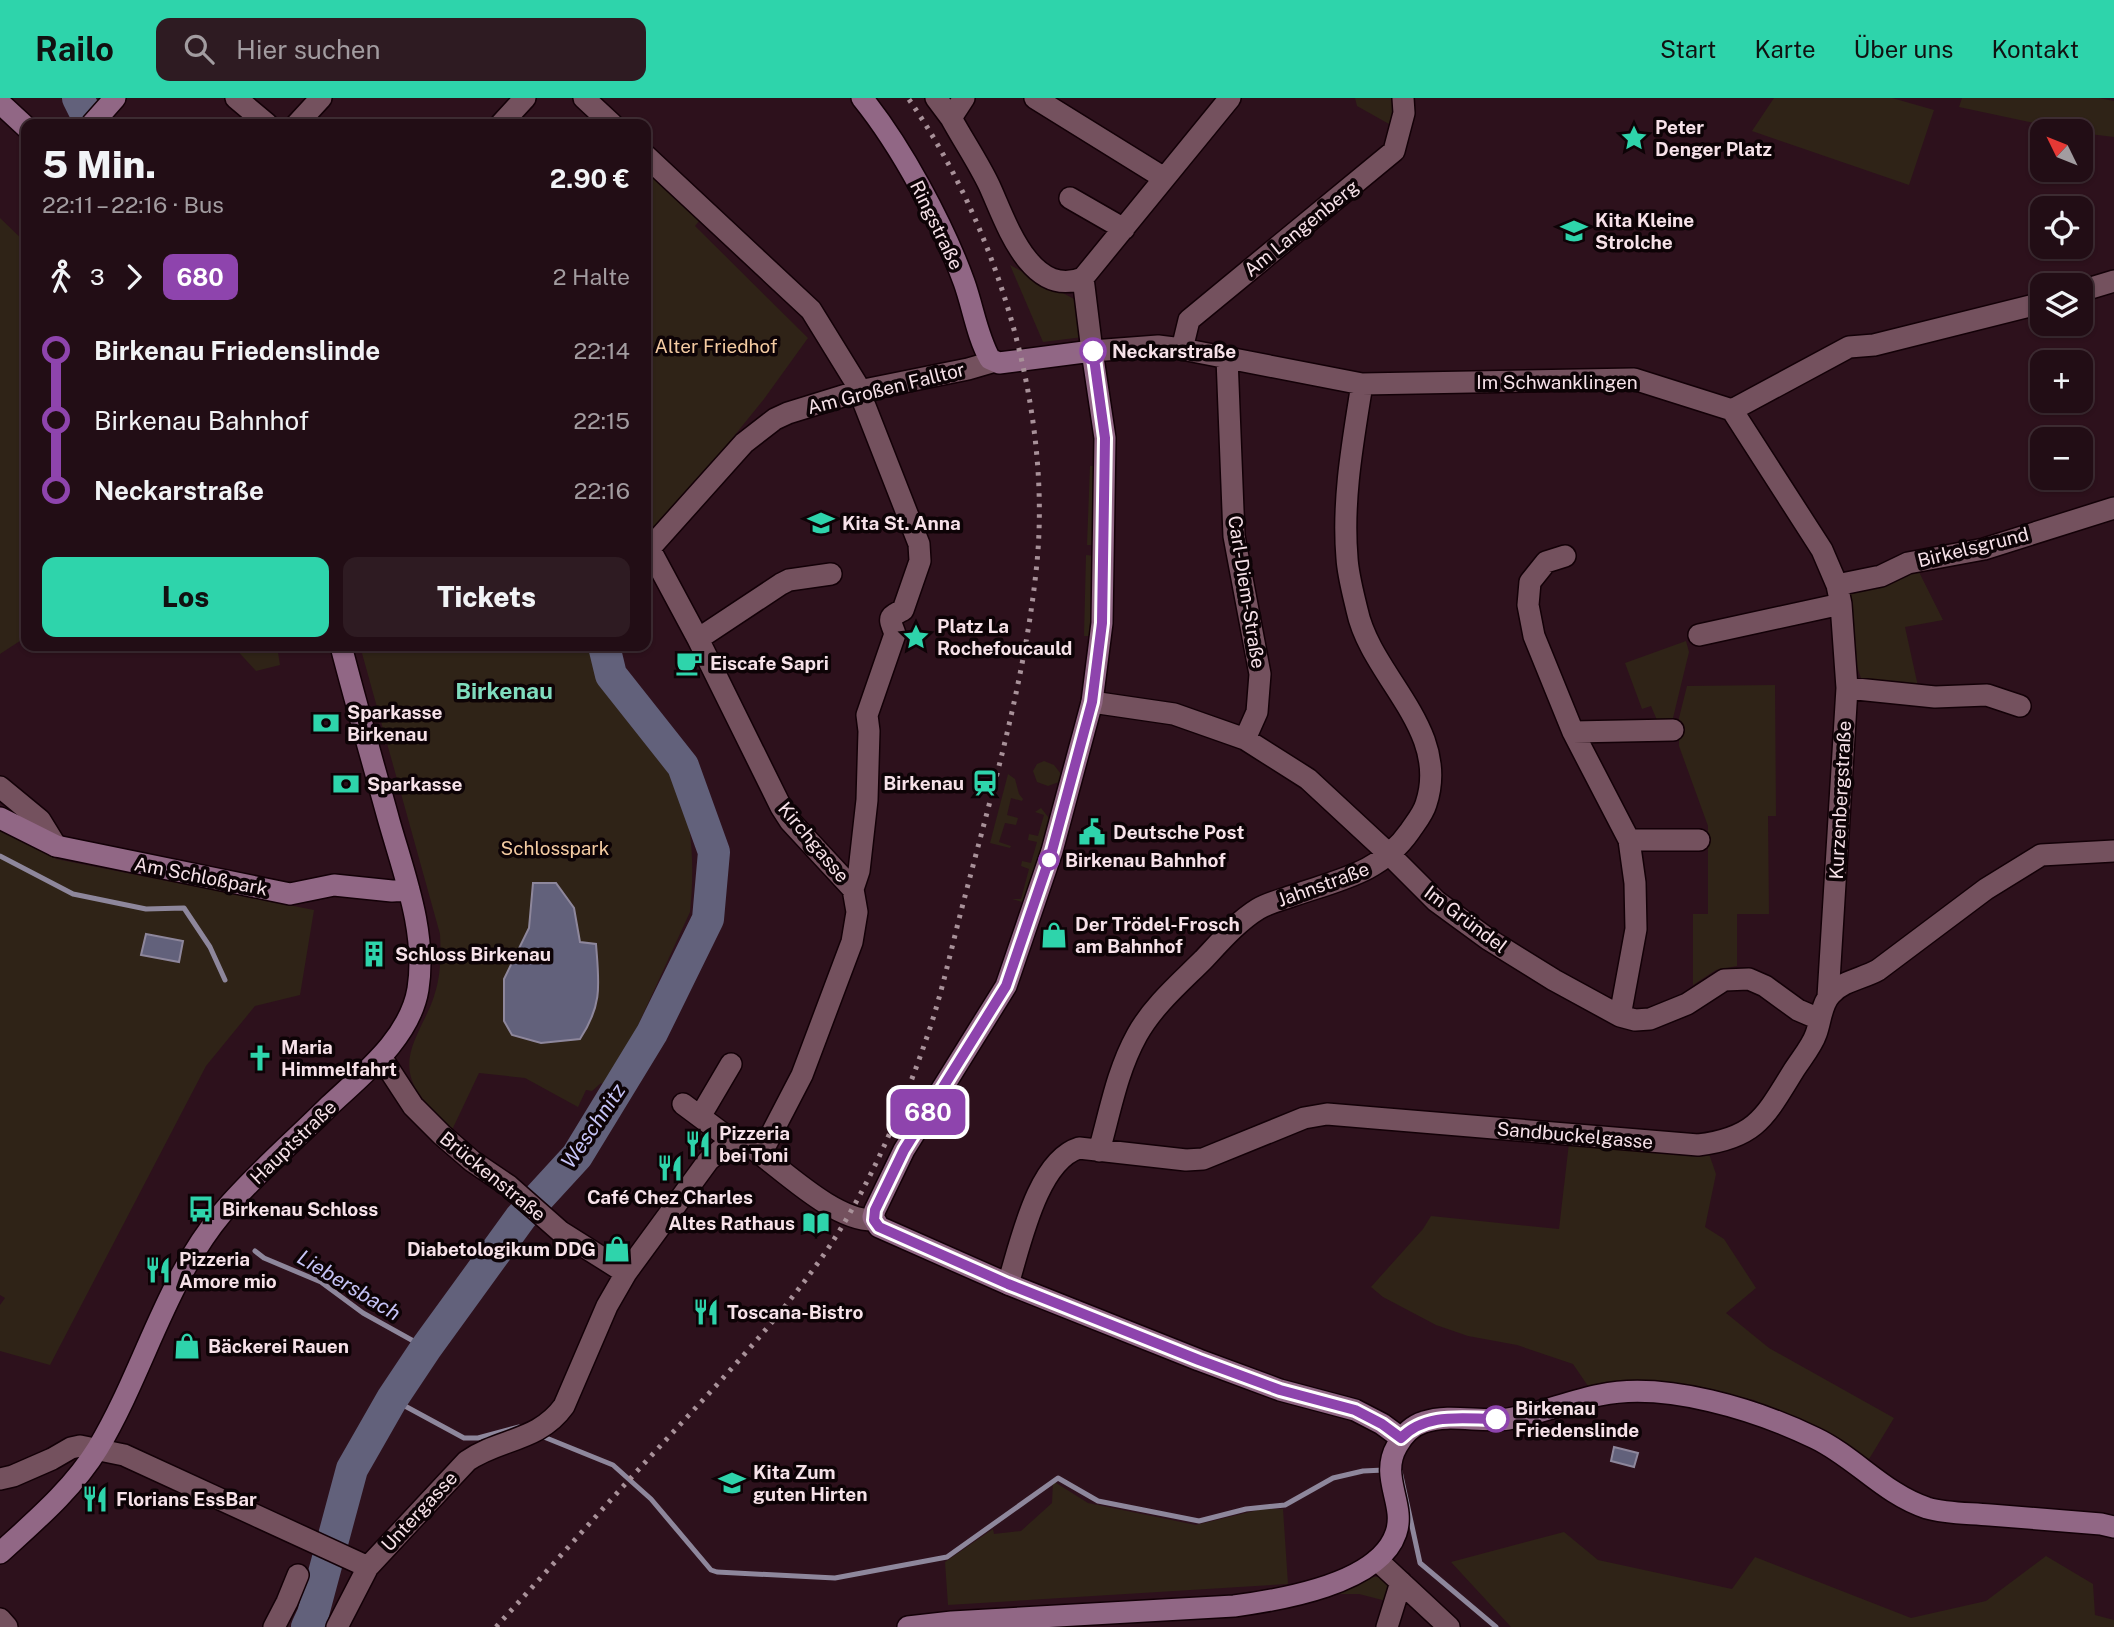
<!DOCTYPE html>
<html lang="de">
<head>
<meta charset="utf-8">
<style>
	body { margin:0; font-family:"Public Sans",sans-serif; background:#2e1b22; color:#f1f3f6; height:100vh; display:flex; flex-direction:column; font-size:26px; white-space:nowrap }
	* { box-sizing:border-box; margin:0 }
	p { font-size:23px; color:#a29ca0 }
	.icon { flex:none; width:38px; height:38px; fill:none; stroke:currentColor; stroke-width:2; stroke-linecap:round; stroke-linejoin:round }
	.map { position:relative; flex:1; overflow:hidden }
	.side { position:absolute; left:21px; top:21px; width:630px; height:532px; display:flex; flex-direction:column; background:#220d15; border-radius:14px; box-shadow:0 2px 5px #0004,0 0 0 2px #3f2d34 }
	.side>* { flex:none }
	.badge { padding:0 14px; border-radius:10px; font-size:24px; line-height:46px }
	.needle { width:46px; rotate:313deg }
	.controls { position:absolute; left:2030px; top:21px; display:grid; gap:14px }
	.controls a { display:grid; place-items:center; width:63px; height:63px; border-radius:14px; background:#220d15; box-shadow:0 2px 5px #0004,0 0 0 2px #3f2d34; font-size:35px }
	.map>.badge { position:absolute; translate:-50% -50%; box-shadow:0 0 0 4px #fff }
	.legs { display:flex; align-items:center; gap:10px; height:77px; padding:0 21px; font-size:23px }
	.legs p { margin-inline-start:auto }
	.head { display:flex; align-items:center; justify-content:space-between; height:119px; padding:0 21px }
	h1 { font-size:38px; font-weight:800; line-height:52px }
	.button { display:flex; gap:14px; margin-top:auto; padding:14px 21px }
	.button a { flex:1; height:80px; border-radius:14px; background:#2ed4ab; color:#111; font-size:28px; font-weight:800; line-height:80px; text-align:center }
	.button a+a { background:#2e1b22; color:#f1f3f6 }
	ul { padding:0 21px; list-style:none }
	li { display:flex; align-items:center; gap:24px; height:70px; font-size:26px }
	li i { display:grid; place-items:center; width:10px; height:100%; margin:0 9px; background:currentColor }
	li i::after { content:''; width:18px; height:18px; margin:-9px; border:5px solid; border-radius:50%; background:#220d15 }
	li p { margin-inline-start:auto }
	li:first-child i { background:linear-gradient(#0000 50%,currentColor 0) }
	li:last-child i { background:linear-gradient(currentColor 50%,#0000 0) }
	header { display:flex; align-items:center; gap:42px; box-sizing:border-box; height:98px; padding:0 35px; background:#2ed4ab; color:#111 }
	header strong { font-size:33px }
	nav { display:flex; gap:38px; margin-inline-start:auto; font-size:24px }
	.search { width:490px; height:63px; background:#2e1b22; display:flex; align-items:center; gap:18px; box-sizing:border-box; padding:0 24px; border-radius:14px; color:#a29ca0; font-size:26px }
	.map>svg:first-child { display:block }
	.green { fill:#2f2317 }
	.water { fill:#62617b; stroke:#8e879c; stroke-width:2 }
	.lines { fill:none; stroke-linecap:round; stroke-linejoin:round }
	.stream { stroke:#8e879c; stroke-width:5 }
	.river { stroke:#62617b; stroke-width:32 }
	.street-casing { stroke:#130007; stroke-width:24 }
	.secondary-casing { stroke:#130007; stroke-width:24 }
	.street { stroke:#74515e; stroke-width:21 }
	.secondary { stroke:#916785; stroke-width:21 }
	.rail { stroke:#a89199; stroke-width:5; stroke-dasharray:3.5 7; stroke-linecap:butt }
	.line-1-casing { stroke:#fff; stroke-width:16 }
	.line-1 { stroke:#8e44ad; stroke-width:10 }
	.stop-1-dot { fill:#fff; stroke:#8e44ad; stroke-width:3.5 }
	.labels { text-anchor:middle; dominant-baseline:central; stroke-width:7; stroke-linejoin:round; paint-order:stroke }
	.poi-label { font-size:19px; font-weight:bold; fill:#f6e1e8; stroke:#0d0306; text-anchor:start }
	.street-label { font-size:19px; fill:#f6e1e8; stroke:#0d0306 }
	.park-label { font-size:19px; fill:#f4cba2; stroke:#0d0306 }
	.stop-label { font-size:19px; font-weight:bold; fill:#f6e1e8; stroke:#0d0306; text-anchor:start }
	.water-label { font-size:21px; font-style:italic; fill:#c6c4f7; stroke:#0d0306 }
	.quarter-label { font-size:23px; font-weight:bold; fill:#80ddbf; stroke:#0d0306 }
</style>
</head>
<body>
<header>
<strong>Railo</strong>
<div class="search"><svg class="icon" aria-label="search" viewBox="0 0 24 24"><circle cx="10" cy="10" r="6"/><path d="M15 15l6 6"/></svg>Hier suchen</div>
<nav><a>Start</a><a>Karte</a><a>Über uns</a><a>Kontakt</a></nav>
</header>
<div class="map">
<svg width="2114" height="1529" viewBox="0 0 2114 1529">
	<rect width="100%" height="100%" fill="#2d111c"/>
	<path class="green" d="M1355,0H1391L1396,19L1389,26L1357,8Z
		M1774,0H1892L1934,12L1909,87L1752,33Z
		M1962,0H2099L2114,3V39L2081,35V33H2071L1959,9Z
		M646,66L704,117L695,128L808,240L764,301L658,432L646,431Z
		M0,120L26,145V539L0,556Z
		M1010,167L1076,202L1083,239L1043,244Z
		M1090,368H1096L1095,447H1087Z
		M1086,457L1096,458L1089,538H1084Z
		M1916,468L1943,522L1905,529L1919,593L1872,586L1861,580L1857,569L1848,492Z
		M1686,543L1689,554L1673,620L1666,628L1659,627L1651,608L1642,611L1625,565Z
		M233,548H277L280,567L256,573Z
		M360,548H588C602,586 623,616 648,649C658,662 672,677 679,692C694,727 694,777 690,814L617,973L606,989L601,985L592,993L586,992L578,1009L525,980L479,975L452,1032C440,1019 425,1006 416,991C396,956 426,928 435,895C441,876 441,855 440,836Z
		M1775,587L1776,718H1768L1769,816H1737V868L1716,872L1693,887V816H1708V728L1679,648V620L1687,588Z
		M1044,663L1054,667L1061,676L1059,684L1048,688L1037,684L1033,673L1037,666Z
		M1008,676L1015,681L1019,696L1023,701L1022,703L1011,700L1007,717L1018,720L1016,727L1005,725L999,744L1011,748L1010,750L990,745Z
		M1041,710L1049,720L1026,805L1012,801H1021L1029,771L1021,768L1022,763L1031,765L1037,744L1028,742L1029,736L1038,738L1044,717L1035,714Z
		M0,728L56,761L314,812L300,897L255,908L206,968L50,1267L0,1253V1207L5,1200L0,1197Z
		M1569,1045L1708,1053L1716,1076L1705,1129L1724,1141L1756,1190L1726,1215L1769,1250L1894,1320L1869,1361L1754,1302L1683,1288H1588L1573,1266L1517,1247L1468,1238L1436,1227L1383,1199L1371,1189L1423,1131L1431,1118L1559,1131Z
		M1053,1383L1088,1405L1196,1427L1262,1411H1283L1288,1486L948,1507L945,1464L993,1431L994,1436L1021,1433L1052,1405Z
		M1564,1434L1598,1462L1732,1491L1755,1459L1911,1520L1986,1503L2046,1458L2093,1486L2095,1517L2114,1522V1529H1511L1451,1464Z
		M1373,1479H1379L1390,1485V1504L1359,1496H1334Z"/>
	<path class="water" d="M533,785H556L574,810L580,844L596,846C599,886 603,906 580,941L541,945L512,937L504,923V881L529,830Z
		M146,836L183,843L179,864L141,857Z
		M1614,1349L1638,1355L1634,1369L1611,1363Z"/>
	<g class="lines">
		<path class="stream" d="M0,758L73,796L146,811L184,810L210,849L225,882
			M255,1153L264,1160L321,1184L363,1215L426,1250
			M392,1301L464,1340H478L519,1329L524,1331
			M539,1337L613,1367L651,1401L711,1472L717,1474L835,1480L947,1459L1058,1380L1098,1403L1199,1423L1246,1411L1285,1407L1333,1380L1363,1373L1384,1372
			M1400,1373L1420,1465L1496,1529"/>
		<path class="river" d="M78,0L84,12L100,26
			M307,1529L313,1516L352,1371L392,1301L426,1250L521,1119L577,1058L652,935L708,821L714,754L683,668L611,577L604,548"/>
		<g class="street-casing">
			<path id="street" d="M236,0L267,26
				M584,0L612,26
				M936,0L951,20
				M964,0L951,20C963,42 978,64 989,87C1005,121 1029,201 1083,180
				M1035,0L1164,80
				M1230,0L1083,180L1092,253L1158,248L1182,251L1362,286L1634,281L1732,312L1849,249L1874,247L2042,205
				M297,26L321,0
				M501,26L525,0
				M646,58L811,212L856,285L919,446L920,463L903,512C887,520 889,519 895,536L867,617L869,633L867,702L859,773L853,791
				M1070,100L1124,131
				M2081,193L2114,183
				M1182,251L1189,222L1394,53L1404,15L1403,0
				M1227,260L1234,438L1260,576L1257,614L1245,641
				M1732,312L1822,452L1837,487L1841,506L1847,590L1828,899
				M646,444L698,541L781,709L790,723L853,791L857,814L852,844L802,977L761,1056
				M650,450L744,345L775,321L788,315L859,293L968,271L992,264
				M1565,458L1546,464L1530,484L1528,507L1534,538L1573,634L1629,742L1635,785L1636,831L1620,918
				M1837,487L1881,478L1908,465L1984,451L2114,410
				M1699,537L1841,506
				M698,541L781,486L789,482L831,476
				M1847,590L1935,599L1987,597L2020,608
				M1092,604L1174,616L1245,641L1308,681L1390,757L1436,803L1488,841L1554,882L1620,918L1635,922L1650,921L1687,906L1724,882L1749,881L1765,888L1798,912L1819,921
				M1573,634L1673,632
				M0,689L40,722L56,748
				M1629,742H1699
				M381,959L413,1008L442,1037L472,1063L509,1088L561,1134L626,1175
				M683,1006L734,1044
				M701,1017L731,966
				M1099,1053C1110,1014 1117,973 1137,937C1153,908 1180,885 1203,862C1220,844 1237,824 1258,811C1268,805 1281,802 1292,798C1338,782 1381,775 1410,733C1416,724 1423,716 1426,706C1451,631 1371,579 1357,512C1353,495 1348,477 1347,460C1342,402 1353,343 1362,286
				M1008,1186C1020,1148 1037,1063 1079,1050L1186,1062L1203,1061L1304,1020L1327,1016L1698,1047C1756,1040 1765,1019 1794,972C1801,961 1812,948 1816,936C1821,923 1821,906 1831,896C1844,882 1862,881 1878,872L1986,791L2041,757L2114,753
				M0,1381L13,1378L52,1361L71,1350L80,1348L124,1357L368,1469
				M1377,1462L1449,1529
				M0,1521L7,1529
				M274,1529L287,1504L298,1477
				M337,1529L368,1469L467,1363C500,1340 538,1344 564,1308L607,1208L626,1175L708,1063C719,1053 729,1042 745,1045C779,1067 832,1123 874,1122
				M1387,1529L1401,1484"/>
		</g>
		<g class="secondary-casing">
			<path id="secondary" d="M862,0C901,48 943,126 964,184C973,209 977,238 990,261L999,265L1092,253L1105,340L1102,525L1092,604L1052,753L1006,888L904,1052L875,1112L873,1119L879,1129L1008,1186L1199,1262L1280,1292L1355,1312L1382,1326L1401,1340
				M0,5L26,29
				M92,26L115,0
				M0,720L56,748L290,796L334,787L392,793L409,792
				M0,1455C35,1423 73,1391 98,1350C144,1273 165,1183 223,1114C255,1076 294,1043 329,1008C363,976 410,940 418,891C427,835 404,776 389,723C373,665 356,606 341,548
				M908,1529L952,1524L1234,1508C1279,1502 1379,1486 1396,1435C1406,1406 1379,1379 1397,1348C1403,1337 1411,1328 1424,1324C1450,1315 1481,1325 1508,1321C1539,1316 1569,1303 1600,1297C1665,1283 1757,1312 1815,1340C1855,1359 1884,1396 1927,1410C1947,1416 1969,1415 1990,1417C2027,1420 2064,1423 2101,1426L2114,1429"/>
		</g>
		<use href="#street" class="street"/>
		<use href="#secondary" class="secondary"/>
		<path class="rail" d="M496,1529C552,1468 607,1405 664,1344C722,1281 783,1218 831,1146C874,1080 906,1002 931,927C944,886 953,843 964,802C992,694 1024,586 1036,474C1054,316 998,129 908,0"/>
	</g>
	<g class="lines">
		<g class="line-1-casing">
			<path id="line-1" d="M1093,253L1105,340L1102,525L1092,604L1052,753L1006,888L904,1052L875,1112L874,1122L879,1129L1008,1186L1199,1262L1280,1292L1355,1312L1382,1326L1401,1340C1426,1314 1463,1321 1496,1321"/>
		</g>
		<use href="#line-1" class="line-1"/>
	</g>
	<defs>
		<g id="sight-bare" transform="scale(2.1)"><path d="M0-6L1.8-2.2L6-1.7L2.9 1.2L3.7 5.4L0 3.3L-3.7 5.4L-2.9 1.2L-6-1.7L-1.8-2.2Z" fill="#2ed4ab" stroke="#0d0306" stroke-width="2.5" paint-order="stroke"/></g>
		<g id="school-bare" transform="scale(2.1)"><path d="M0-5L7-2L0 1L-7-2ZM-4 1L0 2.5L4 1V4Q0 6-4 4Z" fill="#2ed4ab" stroke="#0d0306" stroke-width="2.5" paint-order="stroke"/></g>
		<g id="cafe-bare" transform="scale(2.1)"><path d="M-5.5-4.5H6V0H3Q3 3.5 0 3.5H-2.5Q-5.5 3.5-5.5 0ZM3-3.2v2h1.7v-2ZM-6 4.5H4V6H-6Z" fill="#2ed4ab" stroke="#0d0306" stroke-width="2.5" paint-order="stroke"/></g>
		<g id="bank-bare" transform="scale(2.1)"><path d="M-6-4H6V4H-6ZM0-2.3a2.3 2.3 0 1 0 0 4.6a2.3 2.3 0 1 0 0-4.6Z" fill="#2ed4ab" stroke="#0d0306" stroke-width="2.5" paint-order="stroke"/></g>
		<g id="station-bare" transform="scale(2.1)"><path d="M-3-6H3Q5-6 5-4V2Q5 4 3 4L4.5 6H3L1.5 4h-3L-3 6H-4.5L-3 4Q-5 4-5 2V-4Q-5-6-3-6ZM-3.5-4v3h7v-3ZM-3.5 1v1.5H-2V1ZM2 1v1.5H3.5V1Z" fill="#2ed4ab" stroke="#0d0306" stroke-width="2.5" paint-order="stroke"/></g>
		<g id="civic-bare" transform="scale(2.1)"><path d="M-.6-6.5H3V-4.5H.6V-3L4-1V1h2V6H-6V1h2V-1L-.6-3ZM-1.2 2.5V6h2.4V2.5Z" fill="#2ed4ab" stroke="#0d0306" stroke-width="2.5" paint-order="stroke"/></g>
		<g id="shop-bare" transform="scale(2.1)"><path d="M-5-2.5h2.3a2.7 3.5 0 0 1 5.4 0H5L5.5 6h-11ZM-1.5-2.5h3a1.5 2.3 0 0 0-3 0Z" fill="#2ed4ab" stroke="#0d0306" stroke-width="2.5" paint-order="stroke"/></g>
		<g id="building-bare" transform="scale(2.1)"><path d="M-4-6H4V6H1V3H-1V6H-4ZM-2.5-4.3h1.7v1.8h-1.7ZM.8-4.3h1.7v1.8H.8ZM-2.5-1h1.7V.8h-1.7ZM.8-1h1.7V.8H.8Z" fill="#2ed4ab" stroke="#0d0306" stroke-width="2.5" paint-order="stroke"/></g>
		<g id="church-bare" transform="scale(2.1)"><path d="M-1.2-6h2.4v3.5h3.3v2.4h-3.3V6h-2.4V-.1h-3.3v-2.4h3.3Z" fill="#2ed4ab" stroke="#0d0306" stroke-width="2.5" paint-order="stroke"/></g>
		<g id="restaurant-bare" transform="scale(2.1)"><path d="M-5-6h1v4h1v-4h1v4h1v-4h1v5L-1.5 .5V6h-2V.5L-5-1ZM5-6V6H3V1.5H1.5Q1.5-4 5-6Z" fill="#2ed4ab" stroke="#0d0306" stroke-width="2.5" paint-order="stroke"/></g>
		<g id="bus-bare" transform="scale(2.1)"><path d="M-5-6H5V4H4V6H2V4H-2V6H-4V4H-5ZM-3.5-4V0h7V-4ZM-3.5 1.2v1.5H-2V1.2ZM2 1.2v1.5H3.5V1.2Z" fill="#2ed4ab" stroke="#0d0306" stroke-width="2.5" paint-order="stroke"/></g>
		<g id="library-bare" transform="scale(2.1)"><path d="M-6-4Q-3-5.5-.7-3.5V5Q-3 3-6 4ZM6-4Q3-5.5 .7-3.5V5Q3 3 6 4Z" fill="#2ed4ab" stroke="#0d0306" stroke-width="2.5" paint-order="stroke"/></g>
	</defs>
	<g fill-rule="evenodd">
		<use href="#sight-bare" x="1634" y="40"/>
		<use href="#school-bare" x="1574" y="133"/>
		<use href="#school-bare" x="821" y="425"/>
		<use href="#sight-bare" x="916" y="539"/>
		<use href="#cafe-bare" x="689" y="565"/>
		<use href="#bank-bare" x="326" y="625"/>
		<use href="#station-bare" x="985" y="685"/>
		<use href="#bank-bare" x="346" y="686"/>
		<use href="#civic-bare" x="1092" y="734"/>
		<use href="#shop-bare" x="1054" y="837"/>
		<use href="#building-bare" x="374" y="856"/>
		<use href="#church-bare" x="260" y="960"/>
		<use href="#restaurant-bare" x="698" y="1046"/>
		<use href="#restaurant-bare" x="670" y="1070"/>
		<use href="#bus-bare" x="201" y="1111"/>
		<use href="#library-bare" x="816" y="1125"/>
		<use href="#shop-bare" x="617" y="1151"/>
		<use href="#restaurant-bare" x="158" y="1172"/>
		<use href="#restaurant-bare" x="706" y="1214"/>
		<use href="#shop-bare" x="187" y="1248"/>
		<use href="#school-bare" x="732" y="1385"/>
		<use href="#restaurant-bare" x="95" y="1401"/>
	</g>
	<g class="stop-1-dot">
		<circle cx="1093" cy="253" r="12"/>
		<circle cx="1049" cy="762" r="9"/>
		<circle cx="1496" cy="1321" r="12"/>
	</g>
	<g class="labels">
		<g class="poi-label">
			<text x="1655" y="29">Peter<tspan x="1655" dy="22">Denger Platz</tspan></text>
			<text x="1595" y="122">Kita Kleine<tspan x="1595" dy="22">Strolche</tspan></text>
			<text x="842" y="425">Kita St. Anna</text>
			<text x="937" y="528">Platz La<tspan x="937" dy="22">Rochefoucauld</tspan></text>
			<text x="710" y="565">Eiscafe Sapri</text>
			<text x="347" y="614">Sparkasse<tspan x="347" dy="22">Birkenau</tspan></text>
			<text x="964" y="685" text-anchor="end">Birkenau</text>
			<text x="367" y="686">Sparkasse</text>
			<text x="1113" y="734">Deutsche Post</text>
			<text x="1075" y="826">Der Trödel-Frosch<tspan x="1075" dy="22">am Bahnhof</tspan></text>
			<text x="395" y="856">Schloss Birkenau</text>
			<text x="281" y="949">Maria<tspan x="281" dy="22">Himmelfahrt</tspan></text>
			<text x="719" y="1035">Pizzeria<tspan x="719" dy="22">bei Toni</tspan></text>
			<text x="670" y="1099" text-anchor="middle">Café Chez Charles</text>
			<text x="222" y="1111">Birkenau Schloss</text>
			<text x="795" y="1125" text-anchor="end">Altes Rathaus</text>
			<text x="596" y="1151" text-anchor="end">Diabetologikum DDG</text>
			<text x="179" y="1161">Pizzeria<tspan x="179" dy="22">Amore mio</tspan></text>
			<text x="727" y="1214">Toscana-Bistro</text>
			<text x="208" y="1248">Bäckerei Rauen</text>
			<text x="753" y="1374">Kita Zum<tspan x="753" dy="22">guten Hirten</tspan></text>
			<text x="116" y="1401">Florians EssBar</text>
		</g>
		<g class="street-label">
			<text transform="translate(937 127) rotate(64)">Ringstraße</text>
			<text transform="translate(1301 130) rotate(-39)">Am Langenberg</text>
			<text x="1557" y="284">Im Schwanklingen</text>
			<text transform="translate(886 290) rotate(-14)">Am Großen Falltor</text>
			<text transform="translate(1973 449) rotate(-14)">Birkelsgrund</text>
			<text transform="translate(1247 494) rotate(81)">Carl-Diem-Straße</text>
			<text transform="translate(1840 702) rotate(-87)">Kurzenbergstraße</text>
			<text transform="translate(814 744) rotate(50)">Kirchgasse</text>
			<text transform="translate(201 778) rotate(11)">Am Schloßpark</text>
			<text transform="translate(1323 786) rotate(-20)">Jahnstraße</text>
			<text transform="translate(1466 821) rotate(37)">Im Gründel</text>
			<text transform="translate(1575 1037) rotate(5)">Sandbuckelgasse</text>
			<text transform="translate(293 1044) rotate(-44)">Hauptstraße</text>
			<text transform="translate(493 1078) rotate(39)">Brückenstraße</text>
			<text transform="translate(419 1413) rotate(-47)">Untergasse</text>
		</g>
		<g class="park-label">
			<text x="716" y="248">Alter Friedhof</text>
			<text x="555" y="750">Schlosspark</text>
		</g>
		<g class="stop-label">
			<text x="1112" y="253">Neckarstraße</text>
			<text x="1065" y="762">Birkenau Bahnhof</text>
			<text x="1515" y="1310">Birkenau<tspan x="1515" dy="22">Friedenslinde</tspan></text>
		</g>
		<g class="water-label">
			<text transform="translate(593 1028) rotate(-56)">Weschnitz</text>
			<text transform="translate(349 1187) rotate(31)">Liebersbach</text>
		</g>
		<g class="quarter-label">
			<text x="504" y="592">Birkenau</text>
		</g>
	</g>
</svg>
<div class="controls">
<a><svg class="needle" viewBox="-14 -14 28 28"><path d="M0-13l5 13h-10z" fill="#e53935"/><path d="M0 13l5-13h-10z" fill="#a29ca0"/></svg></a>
<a><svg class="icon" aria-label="locate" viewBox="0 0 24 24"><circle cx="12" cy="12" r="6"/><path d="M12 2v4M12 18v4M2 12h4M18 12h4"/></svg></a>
<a><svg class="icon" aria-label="layers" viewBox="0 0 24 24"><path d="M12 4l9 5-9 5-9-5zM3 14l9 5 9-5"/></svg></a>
<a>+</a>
<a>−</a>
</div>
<b class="badge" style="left:928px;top:1014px;background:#8e44ad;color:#fff">680</b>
<section class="side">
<div class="head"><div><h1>5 Min.</h1><p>22:11 – 22:16 · Bus</p></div><b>2.90 €</b></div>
<div class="legs"><svg class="icon" aria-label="walk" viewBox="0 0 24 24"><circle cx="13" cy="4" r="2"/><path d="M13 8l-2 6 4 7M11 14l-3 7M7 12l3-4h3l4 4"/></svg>3<svg class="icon" aria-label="forward" viewBox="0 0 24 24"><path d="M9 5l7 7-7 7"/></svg><b class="badge" style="background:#8e44ad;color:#fff">680</b><p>2 Halte</p></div>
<ul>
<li><i style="color:#8e44ad"></i><b>Birkenau Friedenslinde</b><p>22:14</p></li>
<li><i style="color:#8e44ad"></i><span>Birkenau Bahnhof</span><p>22:15</p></li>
<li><i style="color:#8e44ad"></i><b>Neckarstraße</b><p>22:16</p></li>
</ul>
<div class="button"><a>Los</a><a>Tickets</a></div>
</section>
</div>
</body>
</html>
